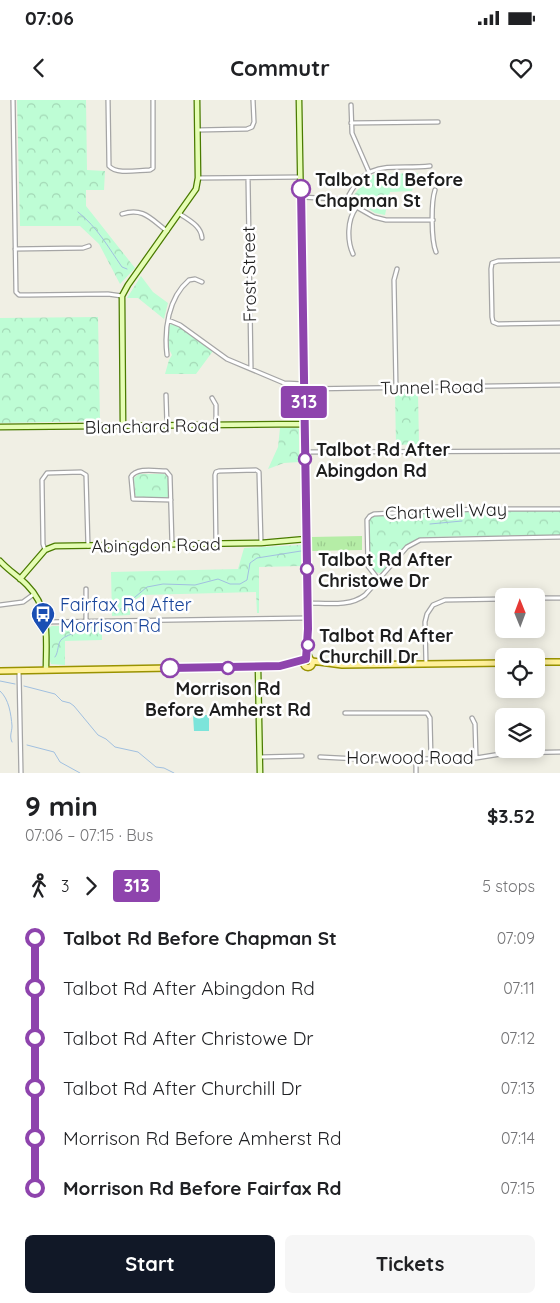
<!DOCTYPE html>
<html lang="en">
<head>
<meta charset="utf-8">
<style>
	body { margin:0; font-family:Quicksand,sans-serif; background:#f6f6f6; color:#202124; height:100vh; display:flex; flex-direction:column; font-size:19px; white-space:nowrap }
	* { box-sizing:border-box; margin:0 }
	p { font-size:16px; color:#757577 }
	.icon { flex:none; width:28px; height:28px; fill:none; stroke:currentColor; stroke-width:2; stroke-linecap:round; stroke-linejoin:round }
	.map { position:relative; height:673px; overflow:hidden }
	.details { display:flex; flex-direction:column; background:#fff; flex:1 }
	.details>* { flex:none }
	.badge { padding:0 10px; border-radius:4px; font-size:18px; line-height:32px }
	.needle { width:32px; rotate:359deg }
	.controls { position:absolute; left:495px; top:488px; display:grid; gap:10px }
	.controls a { display:grid; place-items:center; width:50px; height:50px; border-radius:8px; background:#fff; box-shadow:0 2px 12px #0003; font-size:25px }
	.map>.badge { position:absolute; translate:-50% -50%; box-shadow:0 0 0 2px #fff }
	.legs { display:flex; align-items:center; gap:8px; height:55px; padding:0 25px; font-size:16px }
	.legs p { margin-inline-start:auto }
	.head { display:flex; align-items:center; justify-content:space-between; height:85px; padding:0 25px }
	h1 { font-size:28px; font-weight:800; line-height:38px }
	.action { display:flex; gap:10px; margin-top:auto; padding:10px 25px }
	.action a { flex:1; height:58px; border-radius:8px; background:#111827; color:#fff; font-size:20px; font-weight:800; line-height:58px; text-align:center }
	.action a+a { background:#f6f6f6; color:#202124 }
	ul { padding:0 25px; list-style:none }
	li { display:flex; align-items:center; gap:18px; height:50px; font-size:19px }
	li i { display:grid; place-items:center; width:8px; height:100%; margin:0 6px; background:currentColor }
	li i::after { content:''; width:12px; height:12px; margin:-6px; border:4px solid; border-radius:50%; background:#fff }
	li p { margin-inline-start:auto }
	li:first-child i { background:linear-gradient(#0000 50%,currentColor 0) }
	li:last-child i { background:linear-gradient(currentColor 50%,#0000 0) }
	.status { display:flex; justify-content:space-between; align-items:center; height:35px; padding:0 25px; background:#fff; direction:ltr }
	.status svg { height:14px; fill:currentColor }
	header { display:flex; justify-content:space-between; align-items:center; height:65px; padding:0 25px; background:#fff; font-size:22px; font-weight:800 }
	.map>svg:first-child { display:block }
	.grass { fill:url(#grass-tufts) }
	.park { fill:url(#park-crowns) }
	.pitch { fill:#7ce4da }
	.lines { fill:none; stroke-linecap:round; stroke-linejoin:round }
	.stream { stroke:#a1c0e0; stroke-width:1 }
	.street-casing { stroke:#a5a5a5; stroke-width:5.5 }
	.secondary-casing { stroke:#4a7b00; stroke-width:7 }
	.primary-casing { stroke:#999200; stroke-width:8 }
	.street { stroke:#fff; stroke-width:3 }
	.secondary { stroke:#e5fdb4; stroke-width:4.5 }
	.primary { stroke:#fff09a; stroke-width:5 }
	.line-1-casing { stroke:#fff; stroke-width:11 }
	.line-1 { stroke:#8e44ad; stroke-width:8 }
	.stop-1-dot { fill:#fff; stroke:#8e44ad; stroke-width:2.5 }
	.labels { text-anchor:middle; dominant-baseline:central; stroke-width:5; stroke-linejoin:round; paint-order:stroke }
	.stop-label { font-size:18px; font-weight:bold; fill:#1e1e1e; stroke:#fff; text-anchor:start }
	.street-label { font-size:18px; fill:#1e1e1e; stroke:#fff }
	.transit-label { font-size:18px; fill:#164399; stroke:#fff; text-anchor:start }
</style>
</head>
<body>
<div class="status"><b>07:06</b><svg viewBox="0 0 49 12"><path d="M0 12V9h3v3zM5 12V6h3v6zM10 12V3h3v9zM15 12V0h3v12zM26 1h20v11H26zM47 4h2v5h-2z"/></svg></div>
<header><svg class="icon" aria-label="back" viewBox="0 0 24 24"><path d="M15 5l-7 7 7 7"/></svg>Commutr<svg class="icon" aria-label="heart" viewBox="0 0 24 24"><path d="M12 20l-8-8c-3-5 5-10 8-4 3-6 11-1 8 4z"/></svg></header>
<div class="map">
<svg width="560" height="673" viewBox="0 0 560 673">
	<defs>
		<pattern id="grass-tufts" width="24" height="20" patternUnits="userSpaceOnUse" patternTransform="scale(1.25)"><rect width="24" height="20" fill="#b5eda6"/><path d="M3 7l-1-3M5 7V3M7 7l1-3M15 17l-1-3M17 17v-4M19 17l1-3" fill="none" stroke="#9bcb8e"/></pattern>
		<pattern id="park-crowns" width="20" height="18" patternUnits="userSpaceOnUse" patternTransform="scale(1.25)"><rect width="20" height="18" fill="#befdd5"/><path d="M2 6a3 3 0 1 1 6 0M12 15a3 3 0 1 1 6 0" fill="none" stroke="#a3d8b6"/></pattern>
	</defs>
	<rect width="100%" height="100%" fill="#f0efe4"/>
	<path class="grass" d="M362,436V450L312,451L311,437Z"/>
	<path class="park" d="M17,0H86L87,70L105,71L104,90H86V106L135,168L120,184L99,144L80,126H20Z
		M418,73L412,91L390,92L385,115L375,113L354,100L353,96L369,76L376,74Z
		M141,176L153,192L168,203L164,219L138,198H127Z
		M98,217L100,321L0,323V218Z
		M171,224L179,226L213,251L196,274H165L169,260L172,255L168,247V226Z
		M418,292L419,344L396,345L395,293Z
		M280,328H297L299,329V362L284,363L268,369L278,347Z
		M139,374H164C171,378 171,390 168,397L138,398L135,395L134,378Z
		M560,408V435L427,437C402,442 399,461 380,473L375,472L369,465L368,424L370,419L373,416L474,409Z
		M301,445V466L259,467V513H257L256,492L143,495L131,502L130,515L112,516L111,472L238,469L244,448Z
		M52,526H102V540L65,541V565L51,564L48,555V528Z"/>
	<path class="pitch" d="M193,615H209V631H194Z"/>
	<g class="lines">
		<path class="stream" d="M78,112C98,128 108,147 122,167L127,169
			M430,424L462,421
			M116,513L147,487L163,484L195,485L218,479L230,484H240L247,480L250,463L257,458L301,451
			M55,557C59,552 57,543 62,539C67,534 89,529 97,526
			M0,581L15,584
			M24,586L55,594L62,601L70,603L74,606L98,635L106,639L115,647L138,652L156,667L164,668L174,673
			M0,591C9,599 11,614 12,626C12,632 9,636 12,642
			M27,645L54,652L60,662L80,673"/>
		<g class="street-casing">
			<path id="street" d="M13,0L16,192L19,195H29L108,194L122,196
				M108,0L109,66C117,75 138,70 150,70L153,68V0
				M351,5L352,33L369,72
				M351,23L438,22
				M198,30L247,29L252,27L254,22L253,0
				M198,78L300,77
				M248,78L251,269
				M435,90C431,102 431,140 436,152
				M301,97L337,99L346,101L374,117L386,120H433
				M346,101C366,57 390,70 430,66
				M122,114C143,107 151,119 167,131
				M180,114C190,121 201,126 202,138
				M15,149L83,148L89,146
				M353,154C347,141 347,120 356,108
				M560,160L498,161L492,163L491,169L492,217L493,222L498,224L560,223
				M168,220L180,225L227,259L284,283L304,284
				M167,255C164,230 168,198 189,180L195,179L202,182
				M396,288L394,180L397,169
				M304,289L560,285
				M166,295L167,326
				M212,298L216,305V325
				M305,352L560,351
				M171,400L133,399L131,377C136,367 156,371 166,371L170,376L172,444
				M216,444L215,375L216,372L219,371L256,370L259,372L261,443
				M45,450L43,444L42,380L47,373L81,372L86,375L88,446
				M378,479L368,466L367,420L370,416L374,414L478,409H560
				M86,489V521
				M536,498H560
				M307,503C326,503 350,507 365,495L407,447L420,440L560,437
				M0,505L23,502L34,494
				M45,522L307,518
				M426,564L425,522L427,514L433,505L445,500L504,499
				M19,571L21,673
				M345,613H427L430,618L431,659
				M472,618L475,624L476,658
				M260,657L302,656
				M320,657L378,660L416,659L476,658L507,653L560,652
				M416,659V673"/>
		</g>
		<g class="secondary-casing">
			<path id="secondary" d="M299,0L308,529L306,559
				M0,327L304,324
				M123,327L122,196L128,185L196,89L198,78L197,0
				M0,461C8,470 18,476 27,485C51,509 46,539 46,570
				M20,479L45,450L55,446L261,443L306,439
				M307,549L310,559
				M258,567L260,673"/>
		</g>
		<g class="primary-casing">
			<path id="primary" d="M303.5 563a4.5 4.5 0 1 1 9 0a4.5 4.5 0 1 1-9 0Z
				M312,561L342,565L504,563
				M536,562H560
				M0,571L280,566L304,560"/>
		</g>
		<use href="#street" class="street"/>
		<use href="#secondary" class="secondary"/>
		<use href="#primary" class="primary"/>
	</g>
	<g class="lines">
		<g class="line-1-casing">
			<path id="line-1" d="M170,568L280,566L306,559L308,529L301,89"/>
		</g>
		<use href="#line-1" class="line-1"/>
	</g>
	<defs>
		<g id="bus-pin" transform="scale(1.25)"><path d="M0 17L-7.5 6A9.5 9.5 0 1 1 7.5 6Z" fill="#1a4fb4" stroke="#fff"/><path d="M-5-6H5V4H4V6H2V4H-2V6H-4V4H-5ZM-3.5-4V0h7V-4ZM-3.5 1.2v1.5H-2V1.2ZM2 1.2v1.5H3.5V1.2Z" fill="#fff"/></g>
	</defs>
	<g fill-rule="evenodd">
		<use href="#bus-pin" x="43" y="514"/>
	</g>
	<g class="stop-1-dot">
		<circle cx="301" cy="89" r="9"/>
		<circle cx="305" cy="359" r="6"/>
		<circle cx="307" cy="469" r="6"/>
		<circle cx="308" cy="545" r="6"/>
		<circle cx="170" cy="568" r="9"/>
		<circle cx="228" cy="568" r="6"/>
	</g>
	<g class="labels">
		<g class="stop-label">
			<text x="315" y="79">Talbot Rd Before<tspan x="315" dy="21">Chapman St</tspan></text>
			<text x="316" y="349">Talbot Rd After<tspan x="316" dy="21">Abingdon Rd</tspan></text>
			<text x="318" y="459">Talbot Rd After<tspan x="318" dy="21">Christowe Dr</tspan></text>
			<text x="319" y="535">Talbot Rd After<tspan x="319" dy="21">Churchill Dr</tspan></text>
			<text x="228" y="588" text-anchor="middle">Morrison Rd<tspan x="228" dy="21">Before Amherst Rd</tspan></text>
		</g>
		<g class="street-label">
			<text transform="translate(249 174) rotate(-91)">Frost Street</text>
			<text transform="translate(432 287) rotate(-1)">Tunnel Road</text>
			<text transform="translate(152 326) rotate(-1)">Blanchard Road</text>
			<text transform="translate(446 411) rotate(-2)">Chartwell Way</text>
			<text transform="translate(156 445) rotate(-1)">Abingdon Road</text>
			<text x="410" y="657">Horwood Road</text>
		</g>
		<g class="transit-label">
			<text x="60" y="504">Fairfax Rd After<tspan x="60" dy="21">Morrison Rd</tspan></text>
		</g>
	</g>
</svg>
<div class="controls">
<a><svg class="needle" viewBox="-14 -14 28 28"><path d="M0-13l5 13h-10z" fill="#e53935"/><path d="M0 13l5-13h-10z" fill="#757577"/></svg></a>
<a><svg class="icon" aria-label="locate" viewBox="0 0 24 24"><circle cx="12" cy="12" r="6"/><path d="M12 2v4M12 18v4M2 12h4M18 12h4"/></svg></a>
<a><svg class="icon" aria-label="layers" viewBox="0 0 24 24"><path d="M12 4l9 5-9 5-9-5zM3 14l9 5 9-5"/></svg></a>
</div>
<b class="badge" style="left:304px;top:302px;background:#8e44ad;color:#fff">313</b>
</div>
<section class="details">
<div class="head"><div><h1>9 min</h1><p>07:06 – 07:15 · Bus</p></div><b>$3.52</b></div>
<div class="legs"><svg class="icon" aria-label="walk" viewBox="0 0 24 24"><circle cx="13" cy="4" r="2"/><path d="M13 8l-2 6 4 7M11 14l-3 7M7 12l3-4h3l4 4"/></svg>3<svg class="icon" aria-label="forward" viewBox="0 0 24 24"><path d="M9 5l7 7-7 7"/></svg><b class="badge" style="background:#8e44ad;color:#fff">313</b><p>5 stops</p></div>
<ul>
<li><i style="color:#8e44ad"></i><b>Talbot Rd Before Chapman St</b><p>07:09</p></li>
<li><i style="color:#8e44ad"></i><span>Talbot Rd After Abingdon Rd</span><p>07:11</p></li>
<li><i style="color:#8e44ad"></i><span>Talbot Rd After Christowe Dr</span><p>07:12</p></li>
<li><i style="color:#8e44ad"></i><span>Talbot Rd After Churchill Dr</span><p>07:13</p></li>
<li><i style="color:#8e44ad"></i><span>Morrison Rd Before Amherst Rd</span><p>07:14</p></li>
<li><i style="color:#8e44ad"></i><b>Morrison Rd Before Fairfax Rd</b><p>07:15</p></li>
</ul>
<div class="action"><a>Start</a><a>Tickets</a></div>
</section>
</body>
</html>
